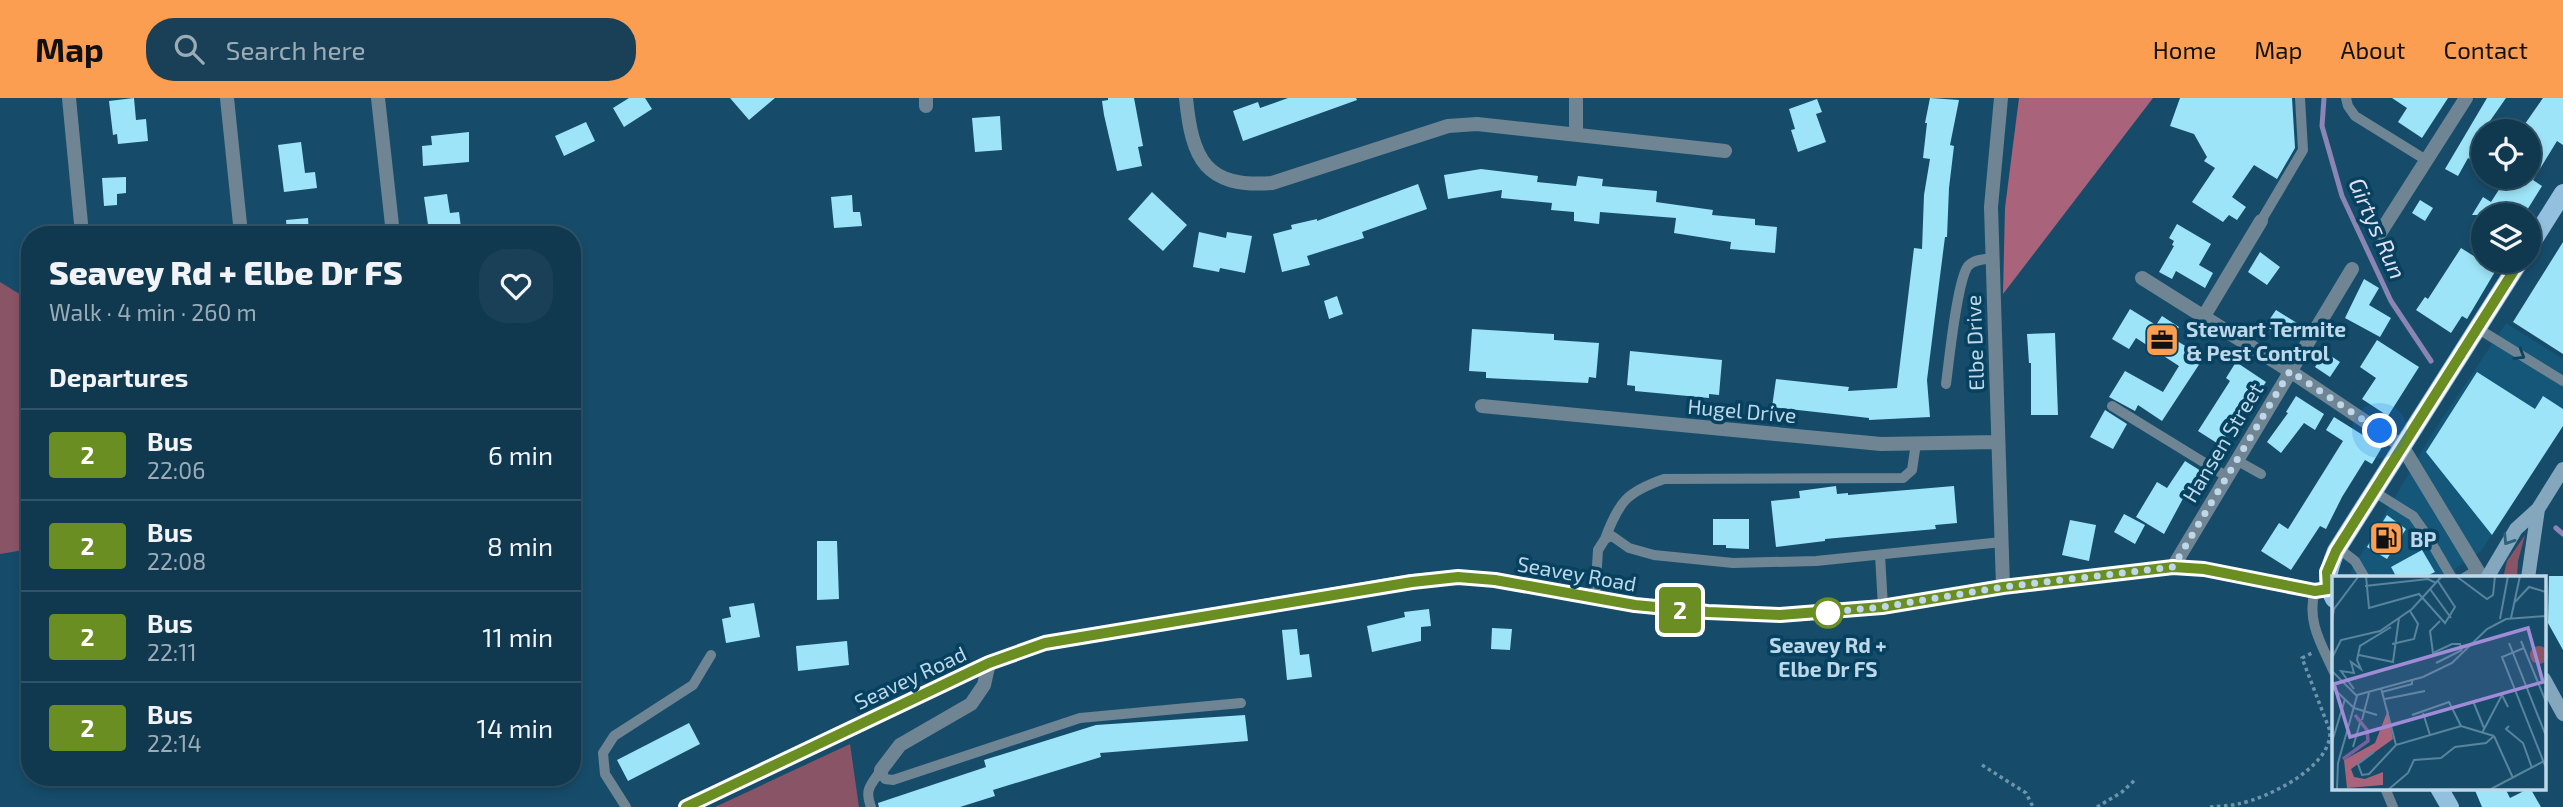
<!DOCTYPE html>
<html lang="en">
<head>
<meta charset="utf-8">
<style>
	body { margin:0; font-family:"Exo 2",sans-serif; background:#194057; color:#f1f3f6; height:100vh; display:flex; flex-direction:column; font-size:26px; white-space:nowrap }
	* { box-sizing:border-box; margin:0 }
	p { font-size:23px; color:#9cacb7 }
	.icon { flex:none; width:38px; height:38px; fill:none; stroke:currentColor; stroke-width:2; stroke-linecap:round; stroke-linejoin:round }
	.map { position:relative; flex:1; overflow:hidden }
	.drawer { position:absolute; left:21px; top:128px; width:560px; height:560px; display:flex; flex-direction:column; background:#103950; border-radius:28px; box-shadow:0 4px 10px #0003,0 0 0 2px #305367 }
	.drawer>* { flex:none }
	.badge { padding:0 14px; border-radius:5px; font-size:24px; line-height:46px }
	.buttons { position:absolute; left:2471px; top:21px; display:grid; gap:14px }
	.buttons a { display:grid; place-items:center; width:70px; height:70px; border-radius:50%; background:#103950; box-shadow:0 4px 10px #0003,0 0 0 2px #305367; font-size:35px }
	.you { position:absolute; width:35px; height:35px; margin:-18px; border:5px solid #fff; border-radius:50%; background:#1a73e8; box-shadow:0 0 0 10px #1a73e833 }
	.map>.badge { position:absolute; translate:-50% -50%; box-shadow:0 0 0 4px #fff }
	h2 { padding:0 28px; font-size:26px; line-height:63px }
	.round { display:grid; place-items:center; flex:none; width:74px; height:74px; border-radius:28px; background:#194057 }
	.overview { display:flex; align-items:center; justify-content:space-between; height:119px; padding:0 28px }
	h1 { font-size:33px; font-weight:800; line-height:52px }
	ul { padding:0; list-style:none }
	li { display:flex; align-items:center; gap:21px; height:91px; padding:0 28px; border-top:2px solid #305367 }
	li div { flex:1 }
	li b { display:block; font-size:26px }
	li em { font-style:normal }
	li .badge { min-width:77px; font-weight:700; text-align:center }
	header { display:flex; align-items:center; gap:42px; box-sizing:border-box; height:98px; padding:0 35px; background:#fb9e51; color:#111 }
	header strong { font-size:33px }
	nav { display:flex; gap:38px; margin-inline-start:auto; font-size:24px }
	.search { width:490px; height:63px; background:#194057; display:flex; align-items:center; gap:18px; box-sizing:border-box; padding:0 24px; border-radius:28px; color:#9cacb7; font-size:26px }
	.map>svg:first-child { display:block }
	.built { fill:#145779 }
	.green { fill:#8a5467 }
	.forest { fill:#a9647c }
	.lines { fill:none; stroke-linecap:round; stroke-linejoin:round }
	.stream { stroke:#8a85b3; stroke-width:5 }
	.building { fill:#9ee4f8 }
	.path { stroke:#6c94ab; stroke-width:3.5; stroke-dasharray:3.5 3.5; stroke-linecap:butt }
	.lane { stroke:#6f8594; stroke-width:10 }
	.street { stroke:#6f8594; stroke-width:14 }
	.secondary { stroke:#84a7be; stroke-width:14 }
	.primary { stroke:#93c0de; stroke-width:18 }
	.oneway { stroke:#0b4462 }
	.oneway2 { stroke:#2c607c }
	.line-casing { stroke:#fff; stroke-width:16 }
	.line { stroke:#6b8e23; stroke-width:10 }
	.walk { stroke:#bed8ea; stroke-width:7; stroke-dasharray:0 12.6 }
	.stop-dot { fill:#fff; stroke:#6b8e23; stroke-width:3.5 }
	.labels { text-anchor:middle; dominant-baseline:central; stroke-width:7; stroke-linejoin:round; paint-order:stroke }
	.poi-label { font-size:21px; font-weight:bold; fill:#bed8ea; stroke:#06415f; text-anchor:start }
	.street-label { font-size:21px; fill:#bed8ea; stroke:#06415f }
	.stop-label { font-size:21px; font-weight:bold; fill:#bed8ea; stroke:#06415f }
	.water-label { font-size:23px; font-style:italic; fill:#e4e0f2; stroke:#06415f }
	.inset-river { fill:none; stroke:#74619c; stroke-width:3.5 }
	.inset-road { fill:none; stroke:#59849d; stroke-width:2 }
	.view { fill:#a08bd7; fill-opacity:0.15; stroke:#a08bd7; stroke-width:3.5 }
	.inset-edge { fill:none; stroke:#bed8ea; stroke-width:3.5 }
</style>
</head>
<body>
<header>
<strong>Map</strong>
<div class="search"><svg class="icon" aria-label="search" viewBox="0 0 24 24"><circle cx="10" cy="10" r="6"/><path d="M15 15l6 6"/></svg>Search here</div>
<nav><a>Home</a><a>Map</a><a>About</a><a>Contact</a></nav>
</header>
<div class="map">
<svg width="2563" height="709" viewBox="0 0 2563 709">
	<rect width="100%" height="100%" fill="#164c6a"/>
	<path class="built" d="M2506,225L2563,261V328L2481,453L2455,471L2458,480H2350L2351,473L2434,333Z"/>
	<path class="green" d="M0,184L26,200L30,224V451L0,456Z
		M2525,437L2518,463L2517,480H2503L2507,463Z
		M850,646L859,709H715Z"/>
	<path class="forest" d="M2019,0H2153L2003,196L2005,110Z"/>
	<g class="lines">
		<path class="stream" d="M2324,0L2322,28L2342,98L2391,203L2431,263
			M2556,430L2563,436"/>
	</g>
	<path class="building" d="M134,0L136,22L146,21L148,43L118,46L117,36L113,37L109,3Z
		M629,0H645L652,11L624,29L613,10Z
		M730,0H775L749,22Z
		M1108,0H1134L1143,48L1138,49L1142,68L1117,73L1104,17L1102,3L1108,2Z
		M1288,0H1356L1357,2L1243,43L1233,13L1258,4L1260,10Z
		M1930,0L1959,2L1950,47L1954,48L1949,90L1947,139H1945L1939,186L1927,282L1930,319L1869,322V320L1772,309L1776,281L1849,289L1848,293L1897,290L1914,150L1922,151L1924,97L1930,61L1923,60L1927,25H1925Z
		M2180,0H2292L2295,50L2277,81L2254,67L2232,99L2246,109L2237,122L2229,117L2223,124L2192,104L2215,70L2204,63L2207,59L2194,36L2170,28Z
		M2392,0H2448L2422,40L2398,24L2407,10Z
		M2487,0H2506L2483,33V70L2468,60L2458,78L2445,71Z
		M2543,0H2563V47L2557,43L2533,82L2542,88L2524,117H2472L2483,99L2491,104L2507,79L2529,80V33H2520Z
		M1817,1L1822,14L1816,16L1826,44L1798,54L1791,32L1795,31L1789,11Z
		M1000,18L1002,52L975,54L972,20Z
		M586,24L595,43L564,58L555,38Z
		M469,34V64L423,68L422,48L432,47L431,38Z
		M301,44L305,75L315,74L317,90L284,94L278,47Z
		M1481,71L1538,78L1537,84L1576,88L1578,78L1603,81L1602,88L1657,93L1656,104L1713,112L1712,117L1755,121V127L1777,129L1775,155L1730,151L1731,144L1674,135L1676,120L1600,114L1599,126L1574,123V114L1551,112L1552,105L1501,100L1502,92L1448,101L1444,77Z
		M126,79V95L117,96V107L104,108L102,80Z
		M1418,86L1427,111L1362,134L1364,140L1307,158L1310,167L1282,174L1273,136L1292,131L1291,127L1317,121V123Z
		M1152,94L1187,127L1163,153L1128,121Z
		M447,96L450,115L459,114L461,130L429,133L424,99Z
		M852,97L853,114H860L862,128L834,130L831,99Z
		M2420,102L2433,110L2425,123L2412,115Z
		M308,120L309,136H287L286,122Z
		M2177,126L2211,146L2199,167L2213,175L2205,190L2176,173L2172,181L2159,174L2174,148L2172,147L2174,143L2169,140Z
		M1199,134L1226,140L1227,134L1252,138L1245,175L1220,170L1219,174L1193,169Z
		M2563,144V256L2513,224Z
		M2461,150L2496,172L2467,221L2462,218L2451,235L2416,212L2425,199L2428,201Z
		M2260,154L2280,169L2267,187L2248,174Z
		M2364,181L2379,190L2369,207L2391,220L2380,239L2345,220Z
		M1337,198L1343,216L1329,221L1324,203Z
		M2130,211L2156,227L2162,218L2179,229L2172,240L2204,259L2162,323L2138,307L2135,313L2109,299L2125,273L2163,294L2179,268L2136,240L2129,251L2112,241Z
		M2276,212L2297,225L2287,241L2265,228Z
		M1472,231L1554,236V242L1599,245L1596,280L1589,279L1588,285L1486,280V274L1469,273Z
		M2055,235L2058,317H2031V265H2029L2027,236Z
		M2377,242L2419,269L2388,318L2362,301L2376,280L2360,269Z
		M1630,253L1722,262L1719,297L1709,296V300L1635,293V288L1627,287Z
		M2325,254L2340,264L2330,279L2315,269Z
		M2236,264L2266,284L2258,296L2254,294L2220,347L2198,333L2230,283L2226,280Z
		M2477,274L2535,311L2543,298L2563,311V328L2492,437L2426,354Z
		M2296,298L2324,316L2315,332L2304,325L2281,355L2267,344L2288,315L2286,314Z
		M2105,312L2127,326L2113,351L2090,339Z
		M2334,319L2382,349L2372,366L2365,362L2342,399L2326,431L2320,428L2291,472L2261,453L2279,425L2288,431L2343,343L2326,332Z
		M2185,363L2209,378L2194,400L2186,395L2164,436L2136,419L2157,384L2167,390Z
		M1836,388L1837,396L1848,395V397L1954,388L1957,425L1935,427L1936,431L1825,441V443L1776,449L1771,403L1800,400L1799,393Z
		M2124,416L2145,427L2135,446L2114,434Z
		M2387,417L2406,431L2387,461L2367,449Z
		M1713,421H1749V451L1726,450V447H1713Z
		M2070,422L2096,427L2089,463L2062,457Z
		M817,443H837L839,501L817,502Z
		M2422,452L2435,474L2422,480H2397L2391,469Z
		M2549,478H2563V552L2548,525Z
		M754,505L760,539L726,545L722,521L731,519L729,509Z
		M1429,511L1431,528L1421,529V543L1372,554L1367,528L1405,519L1404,514Z
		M1492,530L1512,531L1510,552L1491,551Z
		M1297,531L1300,557L1309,556L1312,579L1287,582L1282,532Z
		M847,543L849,567L798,573L796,548Z
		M1245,617L1248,643L1100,655L1101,659L993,692L995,698L960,709H879L878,705L986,669L984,662L1096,627Z
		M689,625L700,646L628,683L617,662Z
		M2474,690H2505L2510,700L2530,690L2541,709H2482Z"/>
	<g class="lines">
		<path class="path" d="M1982,667L2026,695L2033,709
			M2097,709L2122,694L2136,681
			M2210,709C2219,708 2229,708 2238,706C2268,700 2332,669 2330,633L2302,560L2312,555"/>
		<path class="lane" d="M2346,0L2348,8L2355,18L2426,62
			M2261,123L2303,52L2300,0
			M2477,230L2563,283
			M1946,286C1949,263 1957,183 1968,168C1974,161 1985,161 1993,160
			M2112,308L2226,378
			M2236,362L2261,376
			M2373,393L2413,418L2428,439L2452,480
			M1605,441C1619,403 1627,394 1664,381L1903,380L1912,372L1916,345
			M2338,450L2355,463L2365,480
			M1880,457L1883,509
			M2464,480L2477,472
			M2315,493C2306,523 2322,547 2334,574
			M1595,500L1598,452L1605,441L1612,438L1629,450L1654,457L1733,465L1816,463L2002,444
			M2385,690L2393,709
			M626,709L605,676L603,655L614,638L693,587L711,557
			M871,709C864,691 871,687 881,672L885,681L893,682L1080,620L1241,605"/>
		<path class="street" d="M69,0L82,136
			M227,0L241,136
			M378,0L393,136
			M926,0V8
			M1186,0C1192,61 1205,90 1272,85L1448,28L1477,26L1725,53
			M1576,0V36
			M2001,0L1991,109L2003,489
			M2380,135L2466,0
			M2142,180L2290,273L2402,348L2482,480
			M2204,218L2261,123
			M1482,308L1881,346L1998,344
			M2173,469L2352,171
			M881,672L900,647L971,606L984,587L989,565"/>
		<path class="secondary" d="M2487,480L2516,431L2538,411L2563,371
			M2528,480L2538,411
			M2544,581L2563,616
			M686,709L989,565L1045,545L1412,483L1458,479L1495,482L1635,507L1708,514L1780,517L1883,509L2003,489L2173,469L2204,471L2315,493L2328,491"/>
		<path class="primary" d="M2529,149L2563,95
			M2334,501C2324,483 2329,471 2336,453L2520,163
			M2439,690L2450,709"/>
	</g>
	<defs><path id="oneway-chevron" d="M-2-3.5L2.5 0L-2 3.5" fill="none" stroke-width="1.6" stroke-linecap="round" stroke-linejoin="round" transform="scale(1.75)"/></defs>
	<use class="oneway" href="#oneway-chevron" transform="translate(2520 257) rotate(32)"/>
	<use class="oneway2" href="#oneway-chevron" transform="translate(2508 442) rotate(123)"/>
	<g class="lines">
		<g class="line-casing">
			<path id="line" d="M686,709L989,565L1045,545L1412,484L1458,479L1495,482L1635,507L1708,514L1780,517L1882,509L2003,489L2173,469L2204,471L2315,493L2328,491L2327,474L2336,453L2520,163"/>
		</g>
		<use href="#line" class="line"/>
		<path class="walk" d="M1828,515H1819L1882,509L2003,489L2173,469L2290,273L2380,333"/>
	</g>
	<defs>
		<g id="office-square" transform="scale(1.75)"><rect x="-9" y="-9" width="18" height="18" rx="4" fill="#fb9e51" stroke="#06415f"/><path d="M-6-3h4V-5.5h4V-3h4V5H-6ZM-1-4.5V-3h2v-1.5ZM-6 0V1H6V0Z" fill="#111"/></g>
		<g id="fuel-square" transform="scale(1.75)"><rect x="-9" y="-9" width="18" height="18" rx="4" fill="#fb9e51" stroke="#06415f"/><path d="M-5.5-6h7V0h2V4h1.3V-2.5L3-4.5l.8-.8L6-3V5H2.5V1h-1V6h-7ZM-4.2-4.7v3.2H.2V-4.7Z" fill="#111"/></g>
	</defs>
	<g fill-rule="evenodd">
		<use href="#office-square" x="2162" y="242"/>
		<use href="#fuel-square" x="2386" y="440"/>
	</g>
	<circle class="stop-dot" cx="1828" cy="515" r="14"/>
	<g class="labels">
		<g class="poi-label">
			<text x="2186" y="230">Stewart Termite<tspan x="2186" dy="24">&amp; Pest Control</tspan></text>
			<text x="2410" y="440">BP</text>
		</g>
		<g class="street-label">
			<text transform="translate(1974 245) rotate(-92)">Elbe Drive</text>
			<text transform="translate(1742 312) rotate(5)">Hugel Drive</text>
			<text transform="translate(2222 344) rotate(-59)">Hansen Street</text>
			<text transform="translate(1577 475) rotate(10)">Seavey Road</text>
			<text transform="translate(910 579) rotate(-25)">Seavey Road</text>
		</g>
		<g class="stop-label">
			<text x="1828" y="546">Seavey Rd +<tspan x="1828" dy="24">Elbe Dr FS</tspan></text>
		</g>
		<g class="water-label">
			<text transform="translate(2378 130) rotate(66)">Girtys Run</text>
		</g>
	</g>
	<g transform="translate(2332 478)">
		<rect width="214" height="214" fill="#164c6a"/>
		<path d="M198 79a9 9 0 1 1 18 0a9 9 0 1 1-18 0Z" fill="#8a5467"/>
		<path d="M56,134L61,163L19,193L22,201L33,203L51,196V209L15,212L12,184L43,167Z" fill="#a9647c"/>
		<path class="inset-river" d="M11,183L36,165L35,154L23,139"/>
		<path class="inset-road" d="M34,0L37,32L87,18L113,47L123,31L106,5M124,0L155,23L161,19L163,0M33,10L96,3L104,7M98,13L119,42M183,26L197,11L214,16M179,42L188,0M168,43L176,0M0,45L2,33L26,1M108,45L98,55L101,77L120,68H128L130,74M189,65L214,126M177,67L214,160M60,68L82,63L86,48L78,35M192,72L170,81L214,192M27,79L61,86L67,42M0,82L9,64L48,55L80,33L110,0M104,87L130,74M0,95L25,120L6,187L5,213M0,111L22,132L45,139M49,112L64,169L129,150L162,160M22,113L9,95L22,97L19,86L29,93L25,84L28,70L59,51M50,116L80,108V103M25,119L91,101L120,87L155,53L174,43L214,40M53,123L93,115M141,125L152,152M91,137L98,159M80,139L117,126L129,150M30,144L37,117M177,150L174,153L191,167L200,192M150,157L170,119L176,131M162,160L181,202M0,166L13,123M21,171L28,147M42,176L26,188L30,199L37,198L64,169M57,213L76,197L82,184L109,182L123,171L154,167L162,160M159,213L212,185"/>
		<path class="view" d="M196,52L211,106L18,161L2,108Z"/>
		<rect width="214" height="214" class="inset-edge"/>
	</g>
</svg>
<div class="buttons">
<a><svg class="icon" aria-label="locate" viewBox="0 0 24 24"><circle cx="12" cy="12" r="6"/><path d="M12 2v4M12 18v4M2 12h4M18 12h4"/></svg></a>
<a><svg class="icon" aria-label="layers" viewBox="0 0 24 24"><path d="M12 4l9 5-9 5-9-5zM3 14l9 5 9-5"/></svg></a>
</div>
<div class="you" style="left:2380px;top:333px"></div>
<b class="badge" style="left:1680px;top:512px;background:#6b8e23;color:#fff">2</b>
<section class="drawer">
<div class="overview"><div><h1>Seavey Rd + Elbe Dr FS</h1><p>Walk · 4 min · 260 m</p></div><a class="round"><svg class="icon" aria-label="heart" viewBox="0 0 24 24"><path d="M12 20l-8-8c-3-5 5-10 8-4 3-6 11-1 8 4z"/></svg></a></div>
<h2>Departures</h2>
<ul>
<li><span class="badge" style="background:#6b8e23;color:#fff">2</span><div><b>Bus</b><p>22:06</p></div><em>6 min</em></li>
<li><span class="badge" style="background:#6b8e23;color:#fff">2</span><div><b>Bus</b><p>22:08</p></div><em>8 min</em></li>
<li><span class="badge" style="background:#6b8e23;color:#fff">2</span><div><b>Bus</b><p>22:11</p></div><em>11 min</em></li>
<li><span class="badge" style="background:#6b8e23;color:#fff">2</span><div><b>Bus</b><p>22:14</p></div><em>14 min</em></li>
</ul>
</section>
</div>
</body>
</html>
